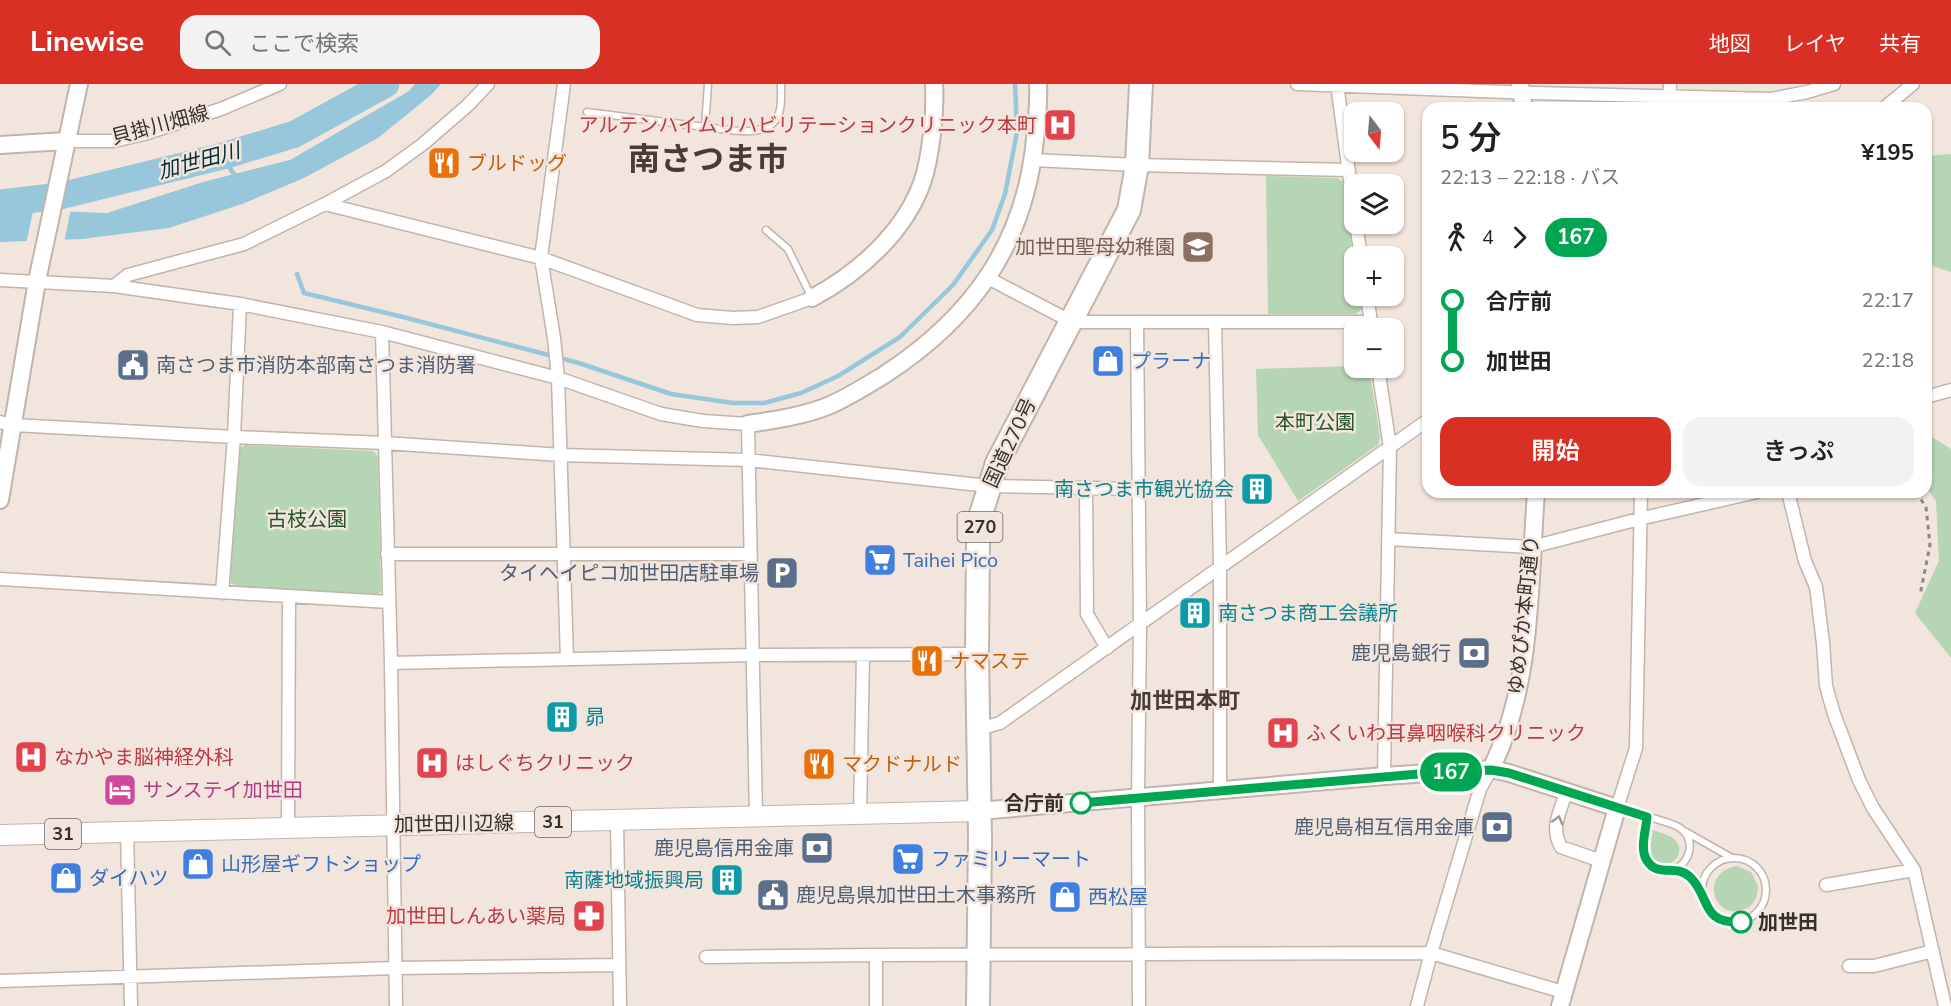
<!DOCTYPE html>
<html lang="ja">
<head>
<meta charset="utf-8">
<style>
	body { margin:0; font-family:"Nunito Sans","Noto Sans JP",sans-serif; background:#f2f2f2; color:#222; height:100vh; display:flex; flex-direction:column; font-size:22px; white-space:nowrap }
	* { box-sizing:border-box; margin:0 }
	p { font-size:20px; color:#767676 }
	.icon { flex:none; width:33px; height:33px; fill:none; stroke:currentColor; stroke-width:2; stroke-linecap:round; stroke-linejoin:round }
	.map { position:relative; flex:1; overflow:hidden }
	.side { position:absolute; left:1422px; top:18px; width:510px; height:396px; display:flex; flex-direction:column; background:#fff; border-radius:18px; box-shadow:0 2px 4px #0004 }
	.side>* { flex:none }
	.badge { padding:0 12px; border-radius:20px; font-size:21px; line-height:39px }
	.needle { width:39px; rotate:164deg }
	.fabs { position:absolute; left:1344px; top:18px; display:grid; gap:12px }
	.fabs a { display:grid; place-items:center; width:60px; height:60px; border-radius:12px; background:#fff; box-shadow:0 2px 4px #0004; font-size:30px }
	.map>.badge { position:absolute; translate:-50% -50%; box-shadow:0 0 0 3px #fff }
	.legs { display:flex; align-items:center; gap:9px; height:66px; padding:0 18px; font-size:20px }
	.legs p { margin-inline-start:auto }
	.summary { display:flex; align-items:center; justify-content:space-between; height:102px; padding:0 18px }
	h1 { font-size:33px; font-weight:600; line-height:45px }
	.button { display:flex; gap:12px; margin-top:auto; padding:12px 18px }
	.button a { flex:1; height:69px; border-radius:18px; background:#d93025; color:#fff; font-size:24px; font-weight:600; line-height:69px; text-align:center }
	.button a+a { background:#f2f2f2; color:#222 }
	ul { padding:0 18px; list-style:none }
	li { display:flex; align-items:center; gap:21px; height:60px; font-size:22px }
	li i { display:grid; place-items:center; width:9px; height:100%; margin:0 8px; background:currentColor }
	li i::after { content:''; width:15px; height:15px; margin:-8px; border:4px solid; border-radius:50%; background:#fff }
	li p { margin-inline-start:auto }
	li:first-child i { background:linear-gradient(#0000 50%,currentColor 0) }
	li:last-child i { background:linear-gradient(currentColor 50%,#0000 0) }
	header { display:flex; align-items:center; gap:36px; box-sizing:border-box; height:84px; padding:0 30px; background:#d93025; color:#fff }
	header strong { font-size:28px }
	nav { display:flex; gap:33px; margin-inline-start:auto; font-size:21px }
	.search { width:420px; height:54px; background:#f2f2f2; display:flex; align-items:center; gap:15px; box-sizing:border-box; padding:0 21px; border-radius:18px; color:#767676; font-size:22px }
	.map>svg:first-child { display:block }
	.green { fill:#b5d5b4 }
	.water { fill:#98c7db }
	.pier { fill:#f2e5dd }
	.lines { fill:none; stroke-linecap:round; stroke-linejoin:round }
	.stream { stroke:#98c7db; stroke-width:4.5 }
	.river { stroke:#98c7db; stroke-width:27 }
	.lane-casing { stroke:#c0b4ac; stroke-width:9 }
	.street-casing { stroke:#c0b4ac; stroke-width:15 }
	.secondary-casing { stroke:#c0b4ac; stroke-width:20 }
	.primary-casing { stroke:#c0b4ac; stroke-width:22 }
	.highway-casing { stroke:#c0b4ac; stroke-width:26 }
	.path { stroke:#908782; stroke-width:3; stroke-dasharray:4.5 4.5; stroke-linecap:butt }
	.lane { stroke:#fff; stroke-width:6 }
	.street { stroke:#fff; stroke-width:12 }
	.secondary { stroke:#fff; stroke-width:16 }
	.primary { stroke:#fff; stroke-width:20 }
	.highway { stroke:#fff; stroke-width:22 }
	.oneway { stroke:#9a9896 }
	.line-1-casing { stroke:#fff; stroke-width:14 }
	.line-1 { stroke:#00a651; stroke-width:9 }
	.stop-1-dot { fill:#fff; stroke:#00a651; stroke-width:3 }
	.labels { text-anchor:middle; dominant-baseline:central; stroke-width:5; stroke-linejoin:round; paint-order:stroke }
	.shield { fill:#f2e5dd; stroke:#6e6762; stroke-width:1.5 }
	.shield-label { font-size:18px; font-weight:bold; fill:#36312e }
	.street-label { font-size:20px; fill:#36312e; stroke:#f2e5dd }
	.health-label { font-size:20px; fill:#be3a42; stroke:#f2e5dd; text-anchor:start }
	.food-label { font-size:20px; fill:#c56008; stroke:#f2e5dd; text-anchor:start }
	.education-label { font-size:20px; fill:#785e54; stroke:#f2e5dd; text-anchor:end }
	.shop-label { font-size:20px; fill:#366cbe; stroke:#f2e5dd; text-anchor:start }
	.service-label { font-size:20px; fill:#4e5e75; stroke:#f2e5dd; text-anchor:end }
	.park-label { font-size:20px; fill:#265428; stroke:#f2e5dd }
	.culture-label { font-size:20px; fill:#0d838f; stroke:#f2e5dd; text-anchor:end }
	.hotel-label { font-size:20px; fill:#b23c85; stroke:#f2e5dd; text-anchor:start }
	.stop-label { font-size:20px; font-weight:bold; fill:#36312e; stroke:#f2e5dd; text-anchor:end }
	.water-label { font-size:21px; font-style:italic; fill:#022e3d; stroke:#f2e5dd }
	.quarter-label { font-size:22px; font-weight:bold; fill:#473d36; stroke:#f2e5dd }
	.town-label { font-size:32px; font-weight:bold; fill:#473d36; stroke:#f2e5dd }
</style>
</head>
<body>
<header>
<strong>Linewise</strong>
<div class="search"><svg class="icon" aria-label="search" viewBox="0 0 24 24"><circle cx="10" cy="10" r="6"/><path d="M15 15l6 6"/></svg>ここで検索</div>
<nav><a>地図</a><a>レイヤ</a><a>共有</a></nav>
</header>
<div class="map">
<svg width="1951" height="922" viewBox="0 0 1951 922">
	<rect width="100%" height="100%" fill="#f2e5dd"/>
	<path class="green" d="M1951,70V188L1932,182L1926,175V72Z
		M1266,92L1337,94L1342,97L1354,179V212H1359L1362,225L1356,230H1268Z
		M1354,282V284H1369L1380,353L1378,361L1298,417L1258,351L1256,285Z
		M1926,349L1951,365V574L1915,529L1939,477L1936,417L1926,403Z
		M245,361L373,367L378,372L381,508L375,511L237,502L230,499L238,366Z
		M1653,746C1660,749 1672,751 1676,757C1685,769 1674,781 1662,782C1647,775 1650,760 1653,746Z
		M1737,782L1751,788L1758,802C1758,812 1755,821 1745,825C1715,839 1697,789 1737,782Z"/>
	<path class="water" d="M415,0H441L431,11L378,54L304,94L242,120L169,144L82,155L0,158V125L107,129L203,98L290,76L409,7Z"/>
	<path class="pier" d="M34,123L71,124L64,159L26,160Z"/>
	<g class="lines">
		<path class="stream" d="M223,72L233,89L237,92
			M297,190L304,209L403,233L579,279L671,310L733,319H764L801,309L838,292L900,253L953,201L992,146L1005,110L1017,48L1015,0"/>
		<path class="river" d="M0,119L60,112L223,72L295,50L386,0"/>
		<g class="lane-casing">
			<path id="lane" d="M708,0L705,43C727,45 770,57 779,29C782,21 781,9 781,0
				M587,28L705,43
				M766,146L788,165L812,214
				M1618,724C1632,729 1670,737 1680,744C1705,762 1677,801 1653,782C1648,778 1644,772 1644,766C1643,755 1646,744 1647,733
				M1686,748L1732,774
				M1702 806a32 32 0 1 1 64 0a32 32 0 1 1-64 0Z
				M1677,785L1690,793L1702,809"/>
		</g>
		<g class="street-casing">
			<path id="street" d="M564,0L541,174L554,254L558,294L567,574
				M1297,0L1534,9L1771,15L1807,8L1834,0
				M1337,0L1354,126
				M1669,24L1670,0
				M1884,24L1913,0
				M66,57H114L144,50L221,25L280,0
				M1033,76L1137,81L1349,86
				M325,120L541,174L697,231L733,234L758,233L812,214
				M1356,140L1361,172
				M988,194L1072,238H1371
				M0,196L114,202L240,220L382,248L558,294L661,330L703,337L748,340L756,733
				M114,202L128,191L244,160L325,120L386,87L423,60L467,22L488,0
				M1367,212L1372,244
				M1137,238L1140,539L1138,715L1139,922
				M1215,238L1220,481V707
				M382,248L391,579L396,922
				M1378,284L1390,363L1384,692
				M1926,313L1951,306
				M0,338L13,341L234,353L385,359L561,371L748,376L989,402L1138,405
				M1086,404L1087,530L1107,564
				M1788,408L1805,477L1816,503L1823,559L1826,602L1834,630L1859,696L1873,724L1914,786L1945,922
				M1388,455L1532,463L1639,435L1757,408
				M387,470H750
				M0,495L389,518
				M222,509L234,353L240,220
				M391,579L753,571L977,570
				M979,645L1000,639L1428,336
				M1566,708C1560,729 1550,743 1561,763L1601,777
				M1617,724L1636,664L1641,408
				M860,731L863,571
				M617,736L620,922
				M288,744L289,513
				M127,748L131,922
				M1826,801L1914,786
				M706,873L876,871L1431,869L1563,908
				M1849,882H1874L1933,867
				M0,897L395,884L619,881
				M876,922V871
				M1417,922L1431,869L1480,705L1491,685"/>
		</g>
		<g class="secondary-casing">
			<path id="secondary" d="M1520,0L1524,24
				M0,61L66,57
				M812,214C859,189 906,147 923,96C928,81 930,66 932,50C934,34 935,17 934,0
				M748,340C774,336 803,332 828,322C847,314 866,302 884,291C972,234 1025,160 1035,55C1037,37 1039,18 1038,0
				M0,416L37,197L79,0
				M1491,685C1533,601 1529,501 1536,408
				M979,727L1384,692L1491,685L1509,689L1617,724L1560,922"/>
		</g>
		<g class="primary-casing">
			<path id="primary" d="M0,751L979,727"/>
		</g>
		<g class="highway-casing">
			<path id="highway" d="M978,922L980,754L977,570L978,461L981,430L997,379L1129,126L1137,81L1141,0"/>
		</g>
		<path class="path" d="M1916,408L1926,423L1930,461L1920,511"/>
		<use href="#lane" class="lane"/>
		<use href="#street" class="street"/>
		<use href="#secondary" class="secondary"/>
		<use href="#primary" class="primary"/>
		<use href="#highway" class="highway"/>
	</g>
	<defs><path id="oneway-chevron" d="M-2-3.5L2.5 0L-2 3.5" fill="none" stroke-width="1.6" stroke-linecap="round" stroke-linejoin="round" transform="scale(1.5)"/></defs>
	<use class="oneway" href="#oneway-chevron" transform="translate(1558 736) rotate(-75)"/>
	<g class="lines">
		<g class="line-1-casing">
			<path id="line-1" d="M1081,719L1430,689L1491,686L1509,689L1647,733C1646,746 1640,763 1646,775C1657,795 1676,779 1690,793C1711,813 1700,840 1741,838"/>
		</g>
		<use href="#line-1" class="line-1"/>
	</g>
	<defs>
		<g id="hospital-square" transform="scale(1.725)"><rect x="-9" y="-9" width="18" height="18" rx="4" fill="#e0444e" stroke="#f2e5dd"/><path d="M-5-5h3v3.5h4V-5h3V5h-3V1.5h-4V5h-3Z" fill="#fff"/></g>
		<g id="restaurant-square" transform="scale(1.725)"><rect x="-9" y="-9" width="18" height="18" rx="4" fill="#e8710a" stroke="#f2e5dd"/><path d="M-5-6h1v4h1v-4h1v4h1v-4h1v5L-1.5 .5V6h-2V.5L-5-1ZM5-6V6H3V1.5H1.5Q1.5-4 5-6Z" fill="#fff"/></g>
		<g id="school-square" transform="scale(1.725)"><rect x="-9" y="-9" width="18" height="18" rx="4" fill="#8d6e63" stroke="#f2e5dd"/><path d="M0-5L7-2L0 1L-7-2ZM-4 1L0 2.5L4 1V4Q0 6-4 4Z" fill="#fff"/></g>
		<g id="shop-square" transform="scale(1.725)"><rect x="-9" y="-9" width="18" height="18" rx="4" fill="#3f7fe0" stroke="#f2e5dd"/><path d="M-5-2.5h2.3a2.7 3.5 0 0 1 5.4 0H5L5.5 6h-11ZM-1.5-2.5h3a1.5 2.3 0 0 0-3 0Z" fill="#fff"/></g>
		<g id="civic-square" transform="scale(1.725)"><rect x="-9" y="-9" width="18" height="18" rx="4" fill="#5c6f8a" stroke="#f2e5dd"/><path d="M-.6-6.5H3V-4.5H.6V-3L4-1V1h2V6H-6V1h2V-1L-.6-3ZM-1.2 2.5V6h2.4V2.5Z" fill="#fff"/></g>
		<g id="building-square" transform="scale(1.725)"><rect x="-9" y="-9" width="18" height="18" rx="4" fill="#0f9aa8" stroke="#f2e5dd"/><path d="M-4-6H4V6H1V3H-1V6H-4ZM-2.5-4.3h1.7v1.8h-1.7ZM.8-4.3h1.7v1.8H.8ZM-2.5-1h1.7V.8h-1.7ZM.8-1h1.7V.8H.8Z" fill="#fff"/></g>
		<g id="supermarket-square" transform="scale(1.725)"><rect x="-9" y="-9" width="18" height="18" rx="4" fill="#3f7fe0" stroke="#f2e5dd"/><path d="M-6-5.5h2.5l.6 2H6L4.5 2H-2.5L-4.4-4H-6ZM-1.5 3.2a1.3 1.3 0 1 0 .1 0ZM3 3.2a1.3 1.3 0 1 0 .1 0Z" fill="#fff"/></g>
		<g id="parking-square" transform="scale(1.725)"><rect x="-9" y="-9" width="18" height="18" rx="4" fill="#5c6f8a" stroke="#f2e5dd"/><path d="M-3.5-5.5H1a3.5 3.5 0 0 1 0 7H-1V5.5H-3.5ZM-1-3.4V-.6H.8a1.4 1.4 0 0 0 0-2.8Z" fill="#fff"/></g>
		<g id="bank-square" transform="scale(1.725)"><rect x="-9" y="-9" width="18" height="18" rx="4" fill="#5c6f8a" stroke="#f2e5dd"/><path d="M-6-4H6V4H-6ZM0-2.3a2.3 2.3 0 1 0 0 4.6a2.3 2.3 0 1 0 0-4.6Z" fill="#fff"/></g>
		<g id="hotel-square" transform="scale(1.725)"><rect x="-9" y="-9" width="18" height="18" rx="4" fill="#d1479c" stroke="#f2e5dd"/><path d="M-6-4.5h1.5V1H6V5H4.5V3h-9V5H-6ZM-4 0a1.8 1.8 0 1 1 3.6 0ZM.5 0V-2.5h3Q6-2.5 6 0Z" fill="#fff"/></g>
		<g id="pharmacy-square" transform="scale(1.725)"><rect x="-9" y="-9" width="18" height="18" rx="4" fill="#e0444e" stroke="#f2e5dd"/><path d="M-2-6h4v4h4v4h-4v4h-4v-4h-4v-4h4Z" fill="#fff"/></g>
	</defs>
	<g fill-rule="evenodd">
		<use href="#hospital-square" x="1060" y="41"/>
		<use href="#restaurant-square" x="444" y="79"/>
		<use href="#school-square" x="1198" y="163"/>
		<use href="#shop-square" x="1108" y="277"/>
		<use href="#civic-square" x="133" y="281"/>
		<use href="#building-square" x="1257" y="405"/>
		<use href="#supermarket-square" x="880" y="476"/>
		<use href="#parking-square" x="782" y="489"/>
		<use href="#building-square" x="1195" y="529"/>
		<use href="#bank-square" x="1474" y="569"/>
		<use href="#restaurant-square" x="927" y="577"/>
		<use href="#building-square" x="562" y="633"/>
		<use href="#hospital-square" x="1283" y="649"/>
		<use href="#hospital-square" x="31" y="673"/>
		<use href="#hospital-square" x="432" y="679"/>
		<use href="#restaurant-square" x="819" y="680"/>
		<use href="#hotel-square" x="120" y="706"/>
		<use href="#bank-square" x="1497" y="743"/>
		<use href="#bank-square" x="817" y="764"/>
		<use href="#supermarket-square" x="908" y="775"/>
		<use href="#shop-square" x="198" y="780"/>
		<use href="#shop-square" x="66" y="794"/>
		<use href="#building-square" x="727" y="796"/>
		<use href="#civic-square" x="773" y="811"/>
		<use href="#shop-square" x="1065" y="813"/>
		<use href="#pharmacy-square" x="589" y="832"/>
	</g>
	<g class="stop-1-dot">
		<circle cx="1081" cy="719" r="10"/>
		<circle cx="1741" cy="838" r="10"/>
	</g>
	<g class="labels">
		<g class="shield">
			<rect x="957.5" y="428" width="45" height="30" rx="4.5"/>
			<rect x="535" y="723" width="36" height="30" rx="4.5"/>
			<rect x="45" y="735" width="36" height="30" rx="4.5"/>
		</g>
		<g class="shield-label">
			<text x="980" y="443">270</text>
			<text x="553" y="738">31</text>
			<text x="63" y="750">31</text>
		</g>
		<g class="street-label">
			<text transform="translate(160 41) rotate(-15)">貝掛川畑線</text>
			<text transform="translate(1010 359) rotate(-65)">国道270号</text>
			<text transform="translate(1524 531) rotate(-84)">ゆめぴか本町通り</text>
			<text transform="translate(454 740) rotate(-1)">加世田川辺線</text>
		</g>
		<g class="health-label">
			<text x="1037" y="41" text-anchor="end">アルテンハイムリハビリテーションクリニック本町</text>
			<text x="1306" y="649">ふくいわ耳鼻咽喉科クリニック</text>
			<text x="54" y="673">なかやま脳神経外科</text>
			<text x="455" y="679">はしぐちクリニック</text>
			<text x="566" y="832" text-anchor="end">加世田しんあい薬局</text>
		</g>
		<g class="food-label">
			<text x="467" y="79">ブルドッグ</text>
			<text x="950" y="577">ナマステ</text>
			<text x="842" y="680">マクドナルド</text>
		</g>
		<g class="education-label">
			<text x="1175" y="163">加世田聖母幼稚園</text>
		</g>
		<g class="shop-label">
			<text x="1131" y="277">プラーナ</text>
			<text x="903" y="476">Taihei Pico</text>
			<text x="931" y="775">ファミリーマート</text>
			<text x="221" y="780">山形屋ギフトショップ</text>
			<text x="89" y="794">ダイハツ</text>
			<text x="1088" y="813">西松屋</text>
		</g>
		<g class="service-label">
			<text x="156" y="281" text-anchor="start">南さつま市消防本部南さつま消防署</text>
			<text x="759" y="489">タイヘイピコ加世田店駐車場</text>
			<text x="1451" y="569">鹿児島銀行</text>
			<text x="1474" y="743">鹿児島相互信用金庫</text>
			<text x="794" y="764">鹿児島信用金庫</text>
			<text x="796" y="811" text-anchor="start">鹿児島県加世田土木事務所</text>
		</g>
		<g class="park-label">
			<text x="1315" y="338">本町公園</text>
			<text x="307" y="435">古枝公園</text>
		</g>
		<g class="culture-label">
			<text x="1234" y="405">南さつま市観光協会</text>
			<text x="1218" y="529" text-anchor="start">南さつま商工会議所</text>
			<text x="585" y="633" text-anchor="start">昴</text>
			<text x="704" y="796">南薩地域振興局</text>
		</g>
		<g class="hotel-label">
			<text x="143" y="706">サンステイ加世田</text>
		</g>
		<g class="stop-label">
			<text x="1064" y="719">合庁前</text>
			<text x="1758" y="838" text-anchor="start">加世田</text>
		</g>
		<g class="water-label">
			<text transform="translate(199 77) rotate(-15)">加世田川</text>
		</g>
		<g class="quarter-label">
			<text x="1185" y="617">加世田本町</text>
		</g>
		<g class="town-label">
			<text x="708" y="75">南さつま市</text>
		</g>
	</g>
</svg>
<div class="fabs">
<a><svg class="needle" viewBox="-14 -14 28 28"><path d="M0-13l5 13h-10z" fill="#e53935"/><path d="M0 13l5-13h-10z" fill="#767676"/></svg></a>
<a><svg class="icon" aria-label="layers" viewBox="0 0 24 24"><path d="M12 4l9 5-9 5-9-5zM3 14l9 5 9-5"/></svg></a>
<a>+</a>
<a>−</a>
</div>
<b class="badge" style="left:1451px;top:688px;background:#00a651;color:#fff">167</b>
<section class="side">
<div class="summary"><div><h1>5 分</h1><p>22:13 – 22:18 · バス</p></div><b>¥195</b></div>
<div class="legs"><svg class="icon" aria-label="walk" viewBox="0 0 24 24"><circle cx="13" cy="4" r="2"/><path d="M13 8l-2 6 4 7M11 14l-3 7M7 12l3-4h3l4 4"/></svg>4<svg class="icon" aria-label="forward" viewBox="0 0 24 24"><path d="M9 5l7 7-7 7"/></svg><b class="badge" style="background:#00a651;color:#fff">167</b></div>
<ul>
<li><i style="color:#00a651"></i><b>合庁前</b><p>22:17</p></li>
<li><i style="color:#00a651"></i><b>加世田</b><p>22:18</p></li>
</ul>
<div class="button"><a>開始</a><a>きっぷ</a></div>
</section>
</div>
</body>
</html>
